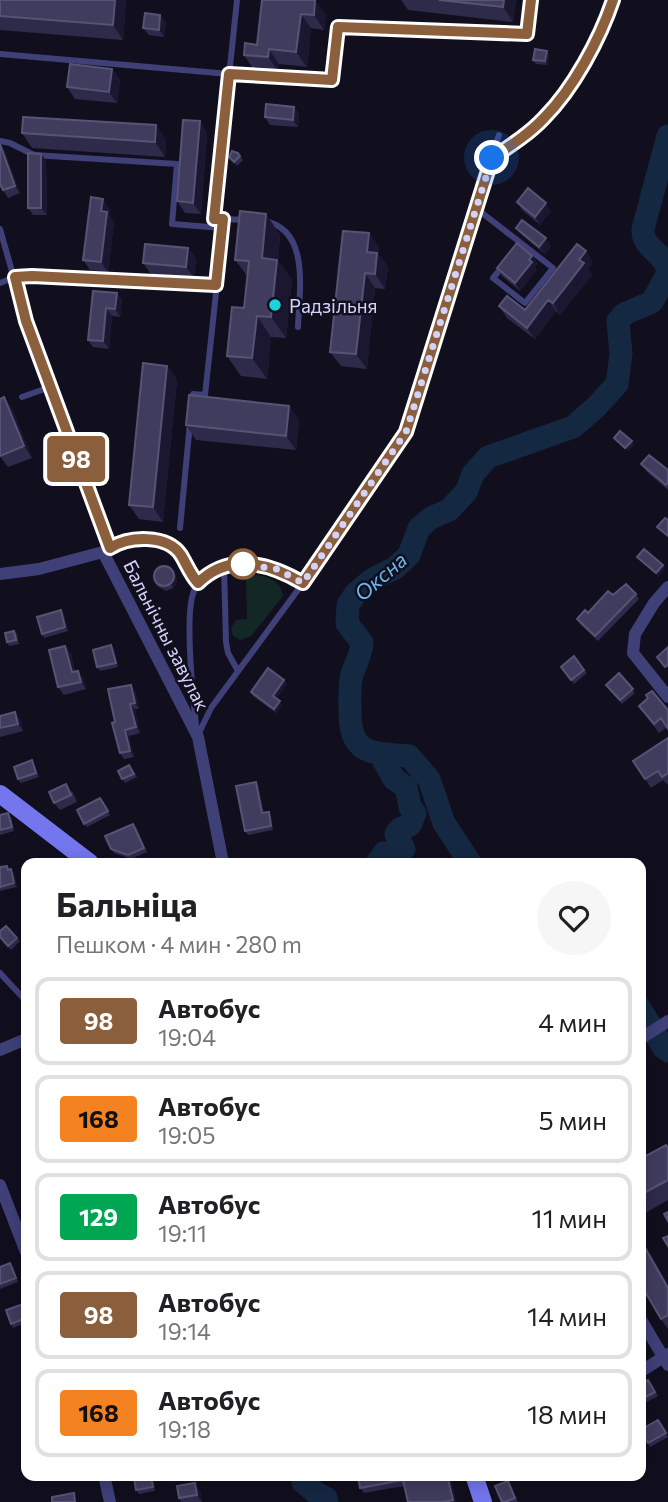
<!DOCTYPE html>
<html lang="ru">
<head>
<meta charset="utf-8">
<style>
	body { margin:0; font-family:Commissioner,sans-serif; background:#f6f6f6; color:#202124; height:100vh; display:flex; flex-direction:column; font-size:26px; white-space:nowrap }
	* { box-sizing:border-box; margin:0 }
	p { font-size:23px; color:#757577 }
	.icon { flex:none; width:38px; height:38px; fill:none; stroke:currentColor; stroke-width:2; stroke-linecap:round; stroke-linejoin:round }
	.map { position:relative; flex:1; overflow:hidden }
	.panel { position:absolute; left:21px; top:858px; width:625px; height:623px; display:flex; flex-direction:column; background:#fff; border-radius:14px; box-shadow:0 4px 18px #0003 }
	.panel>* { flex:none }
	.badge { padding:0 14px; border-radius:5px; font-size:24px; line-height:46px }
	.you { position:absolute; width:35px; height:35px; margin:-18px; border:5px solid #fff; border-radius:50%; background:#1a73e8; box-shadow:0 0 0 10px #1a73e833 }
	.map>.badge { position:absolute; translate:-50% -50%; box-shadow:0 0 0 4px #fff }
	.round { display:grid; place-items:center; flex:none; width:74px; height:74px; border-radius:37px; background:#f6f6f6 }
	.headline { display:flex; align-items:center; justify-content:space-between; height:119px; padding:0 35px }
	h1 { font-size:33px; font-weight:700; line-height:52px }
	ul { padding:0; list-style:none }
	li { display:flex; align-items:center; gap:21px; height:88px; margin:0 14px 10px; padding:0 21px; border:4px solid #e0e0e0; border-radius:14px }
	li div { flex:1 }
	li b { display:block; font-size:26px }
	li em { font-style:normal }
	li .badge { min-width:77px; font-weight:700; text-align:center }
	.map>svg:first-child { display:block }
	.grass { fill:#132726 }
	.lines { fill:none; stroke-linecap:round; stroke-linejoin:round }
	.river { stroke:#152842; stroke-width:23 }
	.lane { stroke:#3f4078; stroke-width:6 }
	.street { stroke:#3f4078; stroke-width:12 }
	.secondary { stroke:#7476ee; stroke-width:18 }
	.wall { fill:#2e2a4a }
	.shaded-wall { fill:#1b1731 }
	.building { fill:#403c5d; stroke:#575375; stroke-width:2 }
	.line-casing { stroke:#fff; stroke-width:16 }
	.line { stroke:#8b5e3c; stroke-width:10 }
	.walk { stroke:#d4d2f9; stroke-width:7; stroke-dasharray:0 12.6 }
	.poi-dot { fill:#1bd2dc; stroke:#110f1e; stroke-width:2.5 }
	.stop-dot { fill:#fff; stroke:#8b5e3c; stroke-width:3.5 }
	.labels { text-anchor:middle; dominant-baseline:central; stroke-width:5; stroke-linejoin:round; paint-order:stroke }
	.poi-label { font-size:19px; fill:#d4d2f9; stroke:#110f1e; text-anchor:start }
	.street-label { font-size:19px; fill:#d4d2f9; stroke:#110f1e }
	.water-label { font-size:21px; font-style:italic; fill:#6cb7ed; stroke:#110f1e }
</style>
</head>
<body>
<div class="map">
<svg width="668" height="1502" viewBox="0 0 668 1502">
	<rect width="100%" height="100%" fill="#110f1e"/>
	<path class="grass" d="M257,575C271,578 280,581 283,596L251,636L240,640L233,636L231,628L236,620L247,619L246,577Z"/>
	<g class="lines">
		<path class="river" d="M668,136L643,229C642,249 664,252 668,270
			M377,863L384,853L399,855L404,849L396,834L400,829L410,825L415,813L410,807L406,787L394,779L380,754
			M470,863L444,823L429,779L409,756C369,753 349,755 350,707C350,696 349,684 352,674C356,663 361,655 362,643L347,623L348,605L356,593L373,579L395,568L409,555L419,528L431,518L449,510L466,492L473,474L488,457L573,427L596,407L617,384L621,354L618,321L624,314L652,302L668,273
			M640,1008L663,1047L668,1051
			M303,1475V1482L316,1493L326,1498L327,1502"/>
		<path class="lane" d="M0,54L229,74L332,80L338,27L527,34L531,0
			M0,141L10,143L34,155L177,164L172,224L222,228
			M492,158C510,146 529,134 545,118C573,89 600,39 613,0
			M477,209L553,268L525,303L493,278L504,265
			M224,219L246,220
			M264,221C311,229 299,293 298,327
			M0,229L26,321L110,548
			M0,283L15,277L32,276L216,285
			M22,397L50,387
			M192,402L193,394L205,395L224,219H214L237,0
			M180,528L190,423
			M108,549C127,537 165,532 180,554C187,564 190,574 198,583
			M224,566L226,642L228,653L238,671
			M196,725C193,697 184,614 194,591C201,575 215,568 231,565C258,561 280,570 303,583
			M198,735L211,708L303,583L406,432L499,135
			M0,973L26,1001"/>
		<path class="street" d="M0,574L39,569L103,552L198,737L223,863
			M668,587L654,603L635,634L633,653L668,697
			M640,1039L668,1021
			M0,1050L26,1039
			M0,1185L26,1252
			M640,1318L668,1365
			M640,1372L668,1354
			M104,1475L110,1502"/>
		<path class="secondary" d="M0,794L90,863
			M474,1475L483,1502"/>
	</g>
	<path class="wall" d="M0,0L126,2L123,40L0,30Z
		M262,0L326,15L324,30L311,28L307,67L279,64L278,71L254,70L244,55L257,45Z
		M401,0H516L513,22L408,10Z
		M166,22L164,37L149,35L143,28Z
		M547,51L549,54L548,65L536,64L533,60Z
		M112,69L120,80L117,103L75,99L67,87Z
		M294,107L299,114L298,127L270,125L265,117Z
		M22,133L166,139L165,157L32,148Z
		M207,133L201,214L185,213L177,201Z
		M0,144L5,152L20,193L8,198L3,190Z
		M41,154L46,161L47,215H33L28,208Z
		M229,157H241L243,160L237,166Z
		M517,202L551,211L540,225L522,210Z
		M110,209L109,215L114,222L108,272L90,270L83,260Z
		M266,214L280,235L278,261L292,280L286,338L271,337L267,379L241,376L227,356L244,308L248,277L235,260Z
		M516,228L551,246L545,254L522,235Z
		M369,233L379,248L378,254L388,267L385,289L375,288L367,369L341,366L330,352Z
		M188,248L196,259L194,278L151,274L143,263Z
		M593,262L588,269L592,275L560,315L556,311L535,339L507,318L499,306L525,310Z
		M538,263L535,267L537,270L520,291L502,276L497,268Z
		M117,293L122,300L120,317L112,316L109,349L93,347L88,340Z
		M167,366L177,380L163,522L139,519L129,505Z
		M12,408L32,458L8,467L0,456Z
		M299,420L296,450L196,440L186,425Z
		M641,464L668,470V490L647,472Z
		M175,574L177,582L173,588L166,591L157,586L154,582Z
		M636,594L639,599L598,641L580,624L577,619L613,595Z
		M64,614L68,631L44,638L42,634Z
		M14,631L17,634L19,644L9,646L7,642Z
		M111,645L114,649L118,667L100,671L97,667Z
		M65,646L71,654L75,671L83,678L86,689L64,695L58,687Z
		M574,656L587,673L574,684L561,667Z
		M619,673L635,693L622,704L609,689Z
		M284,680L287,684L276,698L282,705L276,713L253,696L251,692Z
		M135,691L139,709H135L140,733L129,736L134,757L124,759L120,753L115,722Z
		M648,698L667,727L659,733L639,706Z
		M0,716L21,720L23,731L0,737Z
		M668,738V785L663,780L651,788L633,761Z
		M32,760L34,764L39,777L21,783L18,779Z
		M129,765L137,777L125,783L118,771Z
		M256,782L258,785L264,813L269,812L271,816L273,830L248,835L245,831Z
		M72,791L77,802L60,810L54,803Z
		M103,801L110,815L87,827L84,824Z
		M8,813L11,817L14,831L0,835V815Z
		M136,827L147,852L131,859L114,853L111,849Z
		M0,867L11,869L14,873L17,887L0,891Z
		M0,931L17,938L20,941L11,950L0,938Z
		M668,1148V1200L640,1216V1178L644,1176Z
		M10,1263L13,1267L18,1282L0,1289V1267Z
		M668,1284V1329L661,1319Z
		M26,1303V1323L13,1328L11,1324Z
		M648,1380L658,1396L641,1405L640,1404V1385Z
		M658,1420L668,1437L650,1447L648,1443Z
		M450,1475L456,1502H408L404,1486L364,1493L360,1488L358,1477Z
		M154,1479L155,1491L139,1494L136,1490Z
		M508,1481L510,1485L518,1502H502Z
		M200,1491L202,1502H181L179,1498Z"/>
	<path class="shaded-wall" d="M115,0H125L126,2L123,40L113,25Z
		M315,0L326,15L324,30L314,15Z
		M504,0H516L513,22L503,7Z
		M301,14L311,28L307,67L296,52Z
		M160,15L166,22L164,37L159,30Z
		M269,49L279,64L278,71L268,57Z
		M547,51L549,54L548,65L545,61Z
		M112,69L120,80L117,103L109,92Z
		M294,107L299,114L298,127L293,120Z
		M200,121L207,133L201,214L193,203Z
		M156,125L166,139L165,157L155,142Z
		M0,144L5,152L20,193L15,186Z
		M41,154L46,161L47,215L41,208Z
		M103,199L110,209L109,215L114,222L108,272L101,262V211Z
		M546,203L551,211L540,225L535,217Z
		M266,214L280,235L278,261L292,280L286,338L271,317L262,258Z
		M369,233L379,248L378,254L388,267L385,289L375,274L367,252Z
		M546,238L551,246L545,254L539,247Z
		M188,248L196,259L194,278L186,267Z
		M586,251L593,262L588,269L592,275L560,315L553,303L579,260Z
		M532,256L538,263L535,267L537,270L520,291L515,283Z
		M365,273L375,288L367,369L356,354Z
		M117,293L122,300L120,317L115,309Z
		M548,300L556,311L535,339L527,328Z
		M106,308L112,316L109,349L103,341Z
		M257,316L271,337L267,379L252,358Z
		M167,366L177,380L163,522L153,507Z
		M4,397L12,408L32,458L24,446Z
		M289,406L299,420L296,450L286,436Z
		M632,441L634,445L628,452L625,448Z
		M663,565L665,569L658,577L656,573Z
		M173,570L175,574L177,582L173,588L171,584Z
		M61,610L64,614L68,631L65,627Z
		M111,645L114,649L118,667L116,663Z
		M65,646L71,654L77,680L72,672Z
		M78,671L83,678L86,689L81,682Z
		M284,680L287,684L275,700L273,696Z
		M131,685L135,691L139,709L135,703Z
		M280,701L282,705L276,713L274,709Z
		M130,704L135,709L140,733L136,727Z
		M15,712L21,720L23,731L18,724Z
		M125,730L129,736L134,757L130,751Z
		M256,782L258,785L265,817L262,813Z
		M269,812L271,816L273,830L271,826Z
		M11,869L14,873L17,887L14,883Z
		M640,1236L668,1284V1288L640,1239Z
		M151,1475L154,1479L155,1491L153,1487Z
		M447,1475H450L456,1502H454L453,1500Z
		M195,1483L200,1491L202,1502L197,1495Z"/>
	<path class="building" d="M0,0H115L113,25L0,16Z
		M262,0H315L314,15L301,14L296,52L269,49L268,57L244,55L245,43L257,45Z
		M439,0H504L503,7Z
		M145,13L160,15L159,30L143,28Z
		M535,49L547,51L545,61L533,60Z
		M70,64L112,69L109,92L67,87Z
		M266,104L294,107L293,120L265,117Z
		M23,117L156,125L155,142L22,133Z
		M183,120L200,121L193,203L177,201Z
		M0,144L15,186L3,190L0,184Z
		M232,151L238,153L240,156L234,162L229,157Z
		M28,153L41,154V208H28Z
		M528,188L546,203L535,217L517,202Z
		M91,197L103,199L101,211L107,212L101,262L83,260Z
		M240,211L266,214L262,258L277,260L271,317L257,316L252,358L227,356L232,307L244,308L249,261L235,260Z
		M522,220L546,238L539,247L516,228Z
		M343,231L369,233L367,252L377,253L375,274L365,273L356,354L330,352Z
		M517,243L532,256L529,260L532,262L515,283L497,268Z
		M145,244L188,248L186,267L143,263Z
		M577,244L586,251L579,260L584,263L553,303L548,300L527,328L499,306L507,296L525,310Z
		M93,291L117,293L115,309L106,308L103,341L88,340Z
		M143,363L167,366L153,507L129,505Z
		M189,395L289,406L286,436L186,425Z
		M4,397L24,446L0,456V399Z
		M620,431L632,441L625,448L614,438Z
		M649,455L668,470V482L666,485L641,464Z
		M665,518L668,520V536L657,527Z
		M644,549L663,565L656,573L637,557Z
		M154 576a10 10 0 1 1 20 0a10 10 0 1 1-20 0Z
		M626,584L636,594L595,636L577,619L585,610L588,613L608,591L613,595Z
		M61,610L65,627L42,634L37,617Z
		M14,631L16,640L7,642L5,633Z
		M111,645L116,663L97,667L93,650Z
		M65,646L72,672L78,671L81,682L58,687L49,650Z
		M668,647V665L665,667L657,657Z
		M574,656L584,670L571,680L561,667Z
		M268,668L284,680L273,696L280,701L274,709L251,692Z
		M619,673L633,689L620,700L606,685Z
		M131,685L135,703L130,704L136,727L125,730L130,751L120,753L112,723L115,722L108,689Z
		M652,691L668,710V729L661,718L654,724L639,706L648,698L646,695Z
		M15,712L18,724L0,728V716Z
		M668,738V773L662,777L658,771L645,779L633,761Z
		M32,760L36,773L18,779L14,767Z
		M129,765L134,774L122,779L118,771Z
		M256,782L262,813L269,812L271,826L245,831L236,786Z
		M66,784L71,795L54,803L49,792Z
		M100,798L108,811L84,824L77,810Z
		M8,813L12,827L0,830V815Z
		M133,824L144,848L128,855L111,849L105,836Z
		M182,859L184,863H173Z
		M7,866L8,870L11,869L14,883L0,887V867Z
		M6,926L17,938L8,946L0,937V931Z
		M666,1145L668,1149V1180L640,1195V1178L644,1176L640,1169V1159Z
		M668,1212V1221L664,1214Z
		M668,1236V1246L663,1238Z
		M640,1239L668,1288V1315L661,1319L640,1283Z
		M10,1263L16,1278L0,1284V1267Z
		M26,1303V1318L11,1324L6,1310Z
		M648,1380L655,1392L640,1400V1385Z
		M658,1420L666,1433L648,1443L640,1430Z
		M151,1475L153,1487L136,1490L134,1478Z
		M368,1475H447L453,1500L443,1502H408L403,1480L360,1488L358,1477Z
		M508,1481L515,1498L505,1502H502L495,1486Z
		M195,1483L197,1495L179,1498L177,1486Z
		M74,1493L75,1502H52V1497Z"/>
	<g class="lines">
		<g class="line-casing">
			<path id="line" d="M531,0L527,34L338,27L332,80L229,74L214,219H223L216,285L32,276L15,277L26,321L110,548C129,536 167,534 181,555C187,565 190,574 198,583C229,552 269,563 303,583L406,432L492,158C510,146 529,134 544,118C573,89 600,39 613,0"/>
		</g>
		<use href="#line" class="line"/>
		<path class="walk" d="M243,564H241L277,569L303,583L406,432L492,158"/>
	</g>
	<circle class="poi-dot" cx="275" cy="305" r="7"/>
	<circle class="stop-dot" cx="243" cy="564" r="14"/>
	<g class="labels">
		<g class="poi-label">
			<text x="289" y="305">Радзільня</text>
		</g>
		<g class="street-label">
			<text transform="translate(167 635) rotate(63)">Бальнічны завулак</text>
		</g>
		<g class="water-label">
			<text transform="translate(380 576) rotate(-41)">Оксна</text>
		</g>
	</g>
</svg>
<div class="you" style="left:492px;top:158px"></div>
<b class="badge" style="left:76px;top:459px;background:#8b5e3c;color:#fff">98</b>
<section class="panel">
<div class="headline"><div><h1>Бальніца</h1><p>Пешком · 4 мин · 280 m</p></div><a class="round"><svg class="icon" aria-label="heart" viewBox="0 0 24 24"><path d="M12 20l-8-8c-3-5 5-10 8-4 3-6 11-1 8 4z"/></svg></a></div>
<ul>
<li><span class="badge" style="background:#8b5e3c;color:#fff">98</span><div><b>Автобус</b><p>19:04</p></div><em>4 мин</em></li>
<li><span class="badge" style="background:#f58220;color:#111">168</span><div><b>Автобус</b><p>19:05</p></div><em>5 мин</em></li>
<li><span class="badge" style="background:#00a651;color:#fff">129</span><div><b>Автобус</b><p>19:11</p></div><em>11 мин</em></li>
<li><span class="badge" style="background:#8b5e3c;color:#fff">98</span><div><b>Автобус</b><p>19:14</p></div><em>14 мин</em></li>
<li><span class="badge" style="background:#f58220;color:#111">168</span><div><b>Автобус</b><p>19:18</p></div><em>18 мин</em></li>
</ul>
</section>
</div>
</body>
</html>
